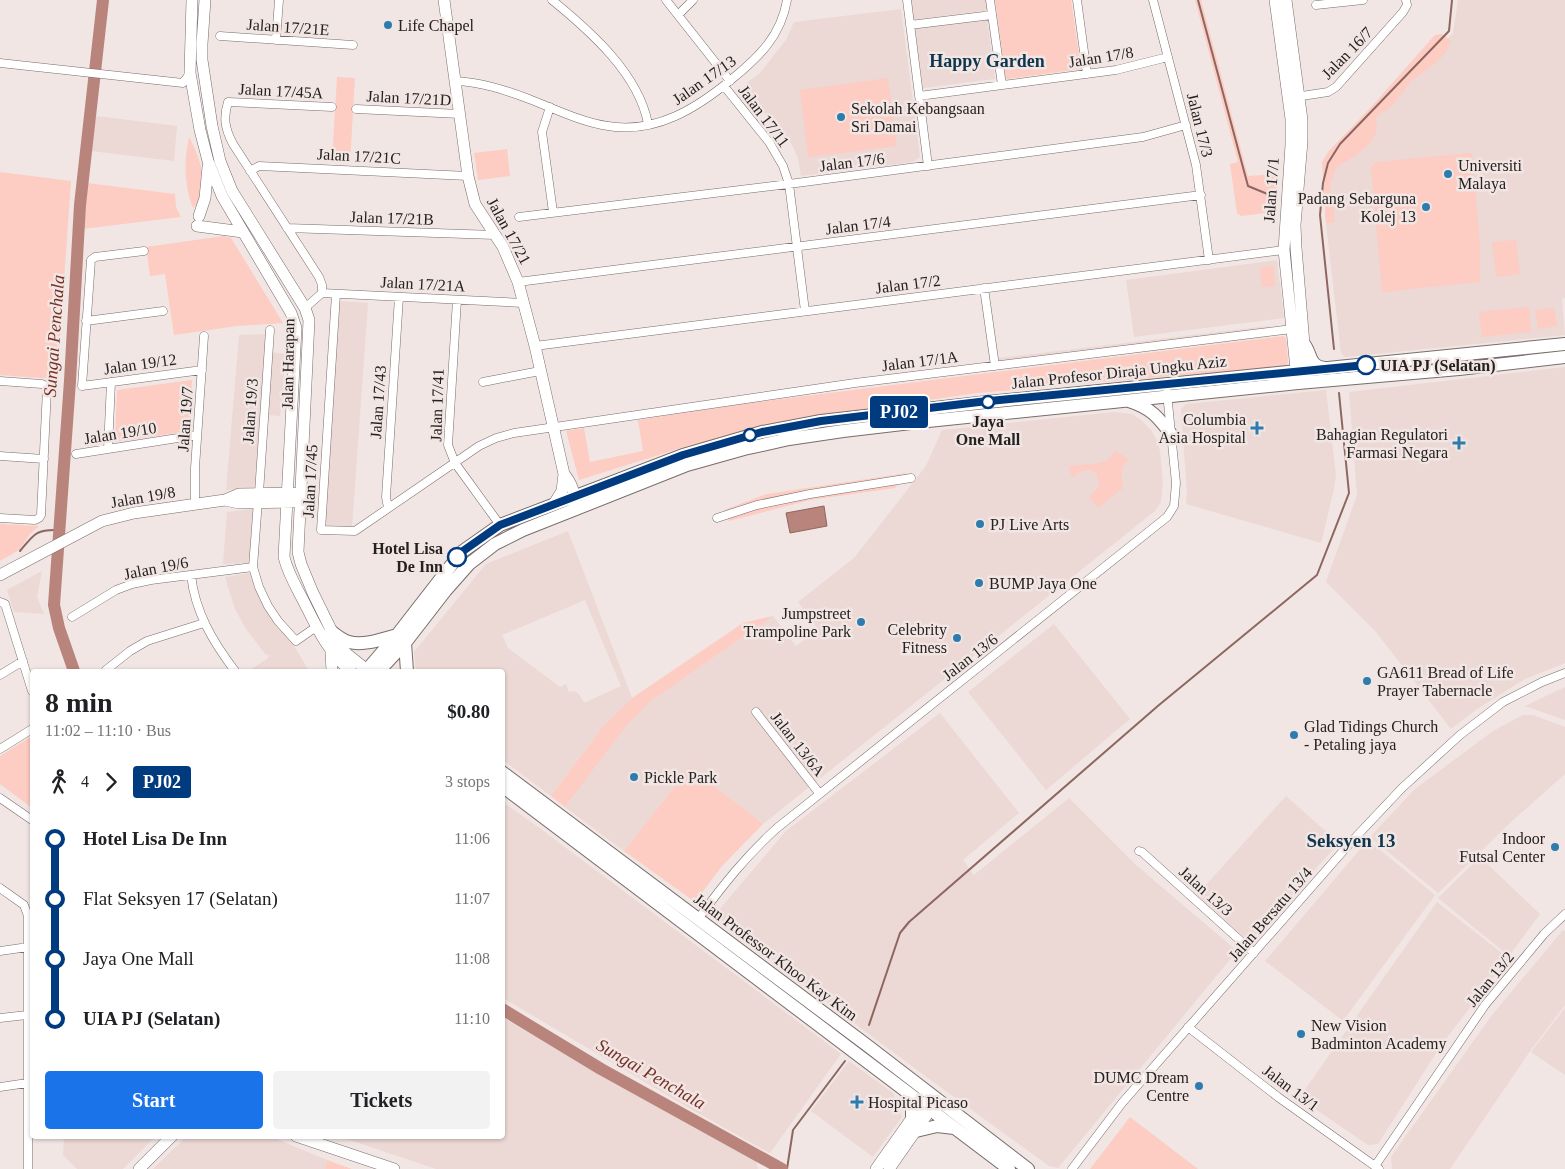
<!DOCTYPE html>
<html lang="en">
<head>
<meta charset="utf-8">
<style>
	body { margin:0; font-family:"Times New Roman",serif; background:#f2f2f2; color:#202124; height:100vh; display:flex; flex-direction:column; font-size:19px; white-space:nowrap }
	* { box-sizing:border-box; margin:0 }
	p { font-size:16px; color:#757577 }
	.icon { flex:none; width:28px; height:28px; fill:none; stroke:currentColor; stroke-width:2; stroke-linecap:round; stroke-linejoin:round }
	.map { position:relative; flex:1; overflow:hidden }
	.side { position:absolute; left:30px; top:669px; width:475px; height:470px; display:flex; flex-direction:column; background:#fff; border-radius:5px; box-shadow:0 1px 4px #0004 }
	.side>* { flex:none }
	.badge { padding:0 10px; border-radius:4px; font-size:18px; line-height:32px }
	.map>.badge { position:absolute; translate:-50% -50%; box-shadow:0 0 0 2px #fff }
	.legs { display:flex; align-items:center; gap:8px; height:55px; padding:0 15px; font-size:16px }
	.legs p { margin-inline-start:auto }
	.summary { display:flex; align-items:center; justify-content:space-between; height:85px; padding:0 15px }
	h1 { font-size:28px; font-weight:700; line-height:38px }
	.primary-button { display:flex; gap:10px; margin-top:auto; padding:10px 15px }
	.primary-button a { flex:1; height:58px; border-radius:5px; background:#1a73e8; color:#fff; font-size:20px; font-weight:700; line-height:58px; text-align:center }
	.primary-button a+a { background:#f2f2f2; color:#202124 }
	ul { padding:0 15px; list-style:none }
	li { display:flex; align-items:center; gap:18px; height:60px; font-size:19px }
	li i { display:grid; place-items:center; width:8px; height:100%; margin:0 6px; background:currentColor }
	li i::after { content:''; width:12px; height:12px; margin:-6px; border:4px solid; border-radius:50%; background:#fff }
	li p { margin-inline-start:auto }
	li:first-child i { background:linear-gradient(#0000 50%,currentColor 0) }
	li:last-child i { background:linear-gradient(currentColor 50%,#0000 0) }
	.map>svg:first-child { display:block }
	.built { fill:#ecd8d4; fill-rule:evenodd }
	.green { fill:#fdccc2 }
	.water { fill:#b9847b; stroke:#8d6660 }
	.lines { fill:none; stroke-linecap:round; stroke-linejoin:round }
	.stream { stroke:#8d6660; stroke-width:2 }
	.river { stroke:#b9847b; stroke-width:12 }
	.street-casing { stroke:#776d6b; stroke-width:9 }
	.secondary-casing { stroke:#776d6b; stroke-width:12 }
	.primary-casing { stroke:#776d6b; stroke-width:14 }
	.street { stroke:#fff; stroke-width:8 }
	.secondary { stroke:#fff; stroke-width:11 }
	.primary { stroke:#fff; stroke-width:12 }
	.line-1-casing { stroke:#fff; stroke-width:11 }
	.line-1 { stroke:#003b80; stroke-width:8 }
	.poi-dot { fill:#2e7cae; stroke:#f1e6e3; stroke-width:2 }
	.stop-1-dot { fill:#fff; stroke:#003b80; stroke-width:2.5 }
	.labels { text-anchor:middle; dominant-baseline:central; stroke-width:5; stroke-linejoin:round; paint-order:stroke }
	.poi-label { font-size:16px; fill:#252120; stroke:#f1e6e3; text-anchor:start }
	.street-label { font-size:16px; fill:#252120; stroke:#f1e6e3 }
	.stop-label { font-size:16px; font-weight:bold; fill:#252120; stroke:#f1e6e3; text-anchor:start }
	.neighbourhood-label { font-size:18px; font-weight:bold; fill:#10364e; stroke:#f1e6e3 }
	.water-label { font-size:18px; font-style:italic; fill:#753228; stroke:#f1e6e3 }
	.quarter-label { font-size:19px; font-weight:bold; fill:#10364e; stroke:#f1e6e3 }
</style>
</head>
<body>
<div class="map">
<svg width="1565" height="1169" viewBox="0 0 1565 1169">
	<rect width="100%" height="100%" fill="#f1e6e3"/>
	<path class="built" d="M910,0H987L989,10L912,20Z
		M1458,0H1565V298L1562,299L1565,335L1345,357L1341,353L1325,215L1328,183L1345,146L1453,33Z
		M901,9L920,157L913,162L801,176L798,158L791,143L745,90V84L759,74L786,40L794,22Z
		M987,18L995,79L923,88L915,28Z
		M96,116L177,126L174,161L91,151Z
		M1277,260L1284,318L1134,337L1126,280Z
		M338,301L368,303L352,527L325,525Z
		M1268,326L1269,337L1001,369L999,358Z
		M266,334L255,487L226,490L239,335Z
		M272,352L286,354L280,416L267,415Z
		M1565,367V663L1525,679L1477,709L1451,729L1376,632L1326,582L1357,495L1349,392Z
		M1326,390L1336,475L1334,489L1321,543L1186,504L1187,492L1181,409L1186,404Z
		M1114,412L1132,414L1140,419L1151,430L1157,441L1160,451L1163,482L1161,502L1155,511L763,824L690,767L624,851L565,807L627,725L651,701L773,616L796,646L818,629L798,602L854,558L926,466L942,430Z
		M253,509L249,563L223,564L227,512Z
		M568,531L632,698L604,725L551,796L503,760L502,671H416L414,652L486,564ZM585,600L621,686L584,703L579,694L575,691L569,692L566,684L560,687L508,648L502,635Z
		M42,571L37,597L44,614L14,612L7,590Z
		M250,573L260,596L288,636L309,671H248L267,659L269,655H266L246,629L235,609L225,577Z
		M1054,624L1130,719L1046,790L968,692Z
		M1565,687V720L1525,706Z
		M940,713L1019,813L963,860L974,875L1069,798L1136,865L1237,951L1058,1168L1049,1166L928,1078L854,1023L719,919L718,911L786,831Z
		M1523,715H1533L1565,727V774L1511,822L1438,893L1370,837L1415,789L1493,731Z
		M1286,796L1339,843L1254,937L1245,938L1197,895Z
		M503,802L538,827L841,1054L770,1153L689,1108L503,998Z
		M1368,840L1435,895L1343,1021L1265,961Z
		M1480,857L1540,914L1509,956L1438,898Z
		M1437,902L1508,958L1442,1044L1378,1144L1368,1145L1299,1098Z
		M1563,930L1565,931V1005L1528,1054L1450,1169H1392L1391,1157L1492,1015Z
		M1565,1008V1075L1531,1052Z
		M503,1018L756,1160L758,1169H436L338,1136H502Z
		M849,1061L893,1093L902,1117L873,1157L811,1111Z
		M64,1136H156L123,1169H77L63,1155Z
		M187,1136H269L327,1160L325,1169H153Z"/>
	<path class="green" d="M995,0H1071L1081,69L1006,79Z
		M1195,0H1201L1248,176L1278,174L1275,212L1241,216L1237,213L1230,164L1238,162Z
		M1442,34L1451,41L1447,50L1437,62L1411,81L1392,106L1376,117C1376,122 1377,128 1376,133C1371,147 1348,161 1336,167L1330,185L1335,220L1333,223H1326L1322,162L1328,152L1373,105L1426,45L1435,35Z
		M337,77L355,78L350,163L332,162Z
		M888,78L897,146L808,157L800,90Z
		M189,137C199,155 213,191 193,208C184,186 184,160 189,137Z
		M507,149L510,176L478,180L474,153Z
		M1472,153L1480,246V282L1382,292L1371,167L1375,162Z
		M0,172L71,181L57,379L0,375Z
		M87,183L175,194L176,207L181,217L82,229Z
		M224,236L231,238L283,323L237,326L174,335L165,274L150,276L146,247Z
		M1516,240L1520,274L1496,277L1492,242Z
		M1273,266L1275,286L1262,287L1260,268Z
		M1529,307L1531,332L1482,337L1479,312Z
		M1554,308L1557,326L1538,329L1535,310Z
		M1283,336L1286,338L1288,362L1286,366L977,393L811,417L762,426L681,448L579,480L566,431L584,428L590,462L643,451L638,420L742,404Z
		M192,380L189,431L115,442L117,390Z
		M1114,451L1121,454L1129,460C1118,467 1122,477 1123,488L1098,508L1089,497L1099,486L1097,474C1088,467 1081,470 1073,477L1070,472L1069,466C1082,464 1110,467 1114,451Z
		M907,473L895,488L810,500L729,521L724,510L767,494Z
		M0,524L39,526L30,534L19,550L0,561Z
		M773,616L651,701L627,725L565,807L551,796L604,725L632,698L743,623Z
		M32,736V808L0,784V756Z
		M690,767L763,824L722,866L695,902L624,851Z
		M1130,1117L1198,1169H1090Z
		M327,1160L352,1169H325Z"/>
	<path class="water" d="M824,506L827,526L790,533L786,513Z"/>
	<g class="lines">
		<path class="stream" d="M1198,0L1248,186L1277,198
			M1334,349L1320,215L1323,183L1328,163L1340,144L1449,31L1452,0
			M20,551C34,534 36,529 59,530
			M869,1025L900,933L909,922L1159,705L1317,575L1349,493L1339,393
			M787,1169L793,1130L845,1061"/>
		<path class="river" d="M74,671L59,628L54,605L70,381L80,205L103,0
			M502,1009L601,1069L782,1169"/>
		<g class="street-casing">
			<path id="street" d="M552,0C590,31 639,74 648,124
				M666,0L730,81
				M907,0L928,166
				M990,0L1002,85
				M1077,0L1087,74
				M1153,0L1196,165L1209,260
				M1316,5L1363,0
				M678,15L693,0
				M910,25L992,15
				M220,36L353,45
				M276,40L279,0
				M0,63L183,83L190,73
				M455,81C481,82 505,90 529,99C555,109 581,122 608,126C656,134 697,108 732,79C759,57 781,36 787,0
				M724,86L769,142L783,166L789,184L805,311
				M919,96L1116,70L1168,57
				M1295,97L1328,92L1336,87L1403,12L1407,5L1406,0
				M550,107L542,132L553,212
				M356,109L460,114
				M250,171L259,166L468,176
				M519,217L789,184L1143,137L1186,125
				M287,228L495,235
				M144,251L95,257L91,260L82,386L202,370
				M518,282L1201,195
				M984,288L995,366
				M322,293L523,303
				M336,294L321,530L355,531L479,446L496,438L514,433L855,383L1292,329
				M457,300L448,445L455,463L500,525
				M305,308L322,293V285L319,277L233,144C225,129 223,118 228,102L332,107
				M86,321L163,311
				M535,346L1284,250
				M0,381L42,384L46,386L47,389L41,515L39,518L35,520L0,518
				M483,382L540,371
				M108,449L111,382
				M76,454L197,435
				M0,456L44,459
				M259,493L270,330
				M258,501L253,567L259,587L268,606L278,621L296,641L316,627
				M195,504V468L204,336
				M388,508L386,497L399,297
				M717,518L757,505L810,494L911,478
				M191,575C195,612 213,642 235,671
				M0,602L5,604L32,691
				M72,617L116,590L132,584L151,580L253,567
				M106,670L130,651L147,641L204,623
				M0,675L23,661
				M756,712L819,793
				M0,749L32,729
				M0,798L32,820
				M1139,851L1142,852L1254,953
				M0,888L24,905L28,916V1169
				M698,919C723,885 746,856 777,828L1167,517L1174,506L1176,483L1167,393
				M0,951L28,947
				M0,1018L27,1015
				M1188,1027L1278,1097L1379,1169
				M0,1087L27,1083
				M1375,1166L1485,1005L1544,934L1565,914
				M1072,1169L1122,1103L1351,842L1402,788L1460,735L1503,702L1542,682L1565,673"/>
		</g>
		<g class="secondary-casing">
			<path id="secondary" d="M192,0L190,73L200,130L208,161L222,196L291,313L296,328L284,557C288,574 297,588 305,604C317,628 329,654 351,671
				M205,0L202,44V60L212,126L220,161L232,191L305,308L309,320L298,552L301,564L313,593L339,646L347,654L367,670
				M444,0L468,176L475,204L503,247L518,282L535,346L564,474L562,491L554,504
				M1275,0L1291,119V145L1284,250L1297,379
				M1286,0L1302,120V141L1295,225L1296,248L1304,344L1302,348L1305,379
				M199,216L205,198L208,167
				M197,226L243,232
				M564,474C571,482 576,494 574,504
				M225,500L239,503L293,502
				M0,575L102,521L134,513L225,500L239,494L293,493
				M331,652L332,671
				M296,1136L394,1169
				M139,1169L172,1136
				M876,1169L917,1111
				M889,1169L930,1110"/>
		</g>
		<g class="primary-casing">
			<path id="primary" d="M1304,344C1312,354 1308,366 1325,368
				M1129,401C1151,408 1158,417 1171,434
				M331,631C336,635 342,640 349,642C364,646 383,639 397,635
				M405,643L407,671
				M366,671L397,635L456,559L463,551L500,525L683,455L762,432L821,421L979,403L1565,344
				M379,671L405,643L446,590L469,564L495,544L523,530L687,465L744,449L789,439L843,431L928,421L1298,383L1459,369L1565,357
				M502,772L868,1046L1028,1169
				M502,786L1009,1169
				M907,1092L912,1106V1118
				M916,1131L937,1126L954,1128"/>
		</g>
		<use href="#street" class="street"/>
		<use href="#secondary" class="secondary"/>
		<use href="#primary" class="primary"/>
	</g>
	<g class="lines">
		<g class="line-1-casing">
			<path id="line-1" d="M457,557L463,551L500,525L683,455L762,432L821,421L979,402L1366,365"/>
		</g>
		<use href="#line-1" class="line-1"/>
	</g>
	<g class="poi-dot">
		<circle cx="388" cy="25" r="5"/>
		<circle cx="841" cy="117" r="5"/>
		<circle cx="1448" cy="174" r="5"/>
		<circle cx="1426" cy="207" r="5"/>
		<path d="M1254.5 420.5h5v5h5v5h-5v5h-5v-5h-5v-5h5z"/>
		<path d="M1456.5 435.5h5v5h5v5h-5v5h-5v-5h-5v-5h5z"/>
		<circle cx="980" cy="524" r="5"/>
		<circle cx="979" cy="583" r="5"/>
		<circle cx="861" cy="622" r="5"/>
		<circle cx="957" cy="638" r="5"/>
		<circle cx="1367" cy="681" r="5"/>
		<circle cx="1294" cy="735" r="5"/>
		<circle cx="634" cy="777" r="5"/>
		<circle cx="1555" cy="847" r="5"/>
		<circle cx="1301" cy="1034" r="5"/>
		<circle cx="1199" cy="1086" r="5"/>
		<path d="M854.5 1094.5h5v5h5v5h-5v5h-5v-5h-5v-5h5z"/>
	</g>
	<g class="stop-1-dot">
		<circle cx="1366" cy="365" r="9"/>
		<circle cx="988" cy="402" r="6"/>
		<circle cx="750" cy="435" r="6"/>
		<circle cx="457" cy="557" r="9"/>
	</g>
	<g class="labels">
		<g class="poi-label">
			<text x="398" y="25">Life Chapel</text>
			<text x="851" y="108">Sekolah Kebangsaan<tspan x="851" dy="18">Sri Damai</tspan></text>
			<text x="1458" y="165">Universiti<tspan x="1458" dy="18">Malaya</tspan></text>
			<text x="1416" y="198" text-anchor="end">Padang Sebarguna<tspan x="1416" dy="18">Kolej 13</tspan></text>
			<text x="1246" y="419" text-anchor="end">Columbia<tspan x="1246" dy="18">Asia Hospital</tspan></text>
			<text x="1448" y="434" text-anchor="end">Bahagian Regulatori<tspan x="1448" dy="18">Farmasi Negara</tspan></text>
			<text x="990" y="524">PJ Live Arts</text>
			<text x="989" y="583">BUMP Jaya One</text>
			<text x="851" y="613" text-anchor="end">Jumpstreet<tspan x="851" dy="18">Trampoline Park</tspan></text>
			<text x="947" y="629" text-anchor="end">Celebrity<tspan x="947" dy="18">Fitness</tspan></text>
			<text x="1377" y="672">GA611 Bread of Life<tspan x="1377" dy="18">Prayer Tabernacle</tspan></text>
			<text x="1304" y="726">Glad Tidings Church<tspan x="1304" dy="18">- Petaling jaya</tspan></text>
			<text x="644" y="777">Pickle Park</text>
			<text x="1545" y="838" text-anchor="end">Indoor<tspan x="1545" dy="18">Futsal Center</tspan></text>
			<text x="1311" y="1025">New Vision<tspan x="1311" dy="18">Badminton Academy</tspan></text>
			<text x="1189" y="1077" text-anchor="end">DUMC Dream<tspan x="1189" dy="18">Centre</tspan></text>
			<text x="868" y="1102">Hospital Picaso</text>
		</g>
		<g class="street-label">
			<text transform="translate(288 27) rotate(4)">Jalan 17/21E</text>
			<text transform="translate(1347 53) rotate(-46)">Jalan 16/7</text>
			<text transform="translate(1101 57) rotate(-9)">Jalan 17/8</text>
			<text transform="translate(704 80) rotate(-35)">Jalan 17/13</text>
			<text transform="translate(281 91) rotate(3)">Jalan 17/45A</text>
			<text transform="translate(409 98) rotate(3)">Jalan 17/21D</text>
			<text transform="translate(764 116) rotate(53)">Jalan 17/11</text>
			<text transform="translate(1200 125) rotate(76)">Jalan 17/3</text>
			<text transform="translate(359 156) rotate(3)">Jalan 17/21C</text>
			<text transform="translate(852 162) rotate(-7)">Jalan 17/6</text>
			<text transform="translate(1271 190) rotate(-86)">Jalan 17/1</text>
			<text transform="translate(392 218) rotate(2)">Jalan 17/21B</text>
			<text transform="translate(858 225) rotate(-7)">Jalan 17/4</text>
			<text transform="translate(509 231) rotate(61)">Jalan 17/21</text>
			<text transform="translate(423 284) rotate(3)">Jalan 17/21A</text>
			<text transform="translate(908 284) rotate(-7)">Jalan 17/2</text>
			<text transform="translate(920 361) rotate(-7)">Jalan 17/1A</text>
			<text transform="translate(140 364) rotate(-8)">Jalan 19/12</text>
			<text transform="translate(288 364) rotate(-89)">Jalan Harapan</text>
			<text transform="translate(1119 372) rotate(-6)">Jalan Profesor Diraja Ungku Aziz</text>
			<text transform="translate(378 402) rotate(-86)">Jalan 17/43</text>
			<text transform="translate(437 405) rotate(-88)">Jalan 17/41</text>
			<text transform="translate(250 411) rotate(-86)">Jalan 19/3</text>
			<text transform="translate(185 419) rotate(-86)">Jalan 19/7</text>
			<text transform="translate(120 433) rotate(-9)">Jalan 19/10</text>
			<text transform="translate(310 481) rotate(-87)">Jalan 17/45</text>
			<text transform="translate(143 497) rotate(-10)">Jalan 19/8</text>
			<text transform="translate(156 568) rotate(-11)">Jalan 19/6</text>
			<text transform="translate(970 657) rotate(-38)">Jalan 13/6</text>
			<text transform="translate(798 744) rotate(52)">Jalan 13/6A</text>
			<text transform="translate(1206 891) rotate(42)">Jalan 13/3</text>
			<text transform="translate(1270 914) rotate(-49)">Jalan Bersatu 13/4</text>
			<text transform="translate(776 957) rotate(37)">Jalan Professor Khoo Kay Kim</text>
			<text transform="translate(1490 979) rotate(-51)">Jalan 13/2</text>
			<text transform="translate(1291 1088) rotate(37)">Jalan 13/1</text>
		</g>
		<g class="stop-label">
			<text x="1380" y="365">UIA PJ (Selatan)</text>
			<text x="988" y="421" text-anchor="middle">Jaya<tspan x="988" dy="18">One Mall</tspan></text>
			<text x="443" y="548" text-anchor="end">Hotel Lisa<tspan x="443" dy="18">De Inn</tspan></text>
		</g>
		<g class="neighbourhood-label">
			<text x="987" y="61">Happy Garden</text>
		</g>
		<g class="water-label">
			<text transform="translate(54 336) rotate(-86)">Sungai Penchala</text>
			<text transform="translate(651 1074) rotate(30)">Sungai Penchala</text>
		</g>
		<g class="quarter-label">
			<text x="1351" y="840">Seksyen 13</text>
		</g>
	</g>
</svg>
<b class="badge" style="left:899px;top:412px;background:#003b80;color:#fff">PJ02</b>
<section class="side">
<div class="summary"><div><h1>8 min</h1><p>11:02 – 11:10 · Bus</p></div><b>$0.80</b></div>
<div class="legs"><svg class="icon" aria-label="walk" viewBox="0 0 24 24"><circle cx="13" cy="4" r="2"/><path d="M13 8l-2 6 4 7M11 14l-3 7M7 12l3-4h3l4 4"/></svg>4<svg class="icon" aria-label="forward" viewBox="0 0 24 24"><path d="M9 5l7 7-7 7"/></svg><b class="badge" style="background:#003b80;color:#fff">PJ02</b><p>3 stops</p></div>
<ul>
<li><i style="color:#003b80"></i><b>Hotel Lisa De Inn</b><p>11:06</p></li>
<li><i style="color:#003b80"></i><span>Flat Seksyen 17 (Selatan)</span><p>11:07</p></li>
<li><i style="color:#003b80"></i><span>Jaya One Mall</span><p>11:08</p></li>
<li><i style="color:#003b80"></i><b>UIA PJ (Selatan)</b><p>11:10</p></li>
</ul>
<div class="primary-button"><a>Start</a><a>Tickets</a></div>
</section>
</div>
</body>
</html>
